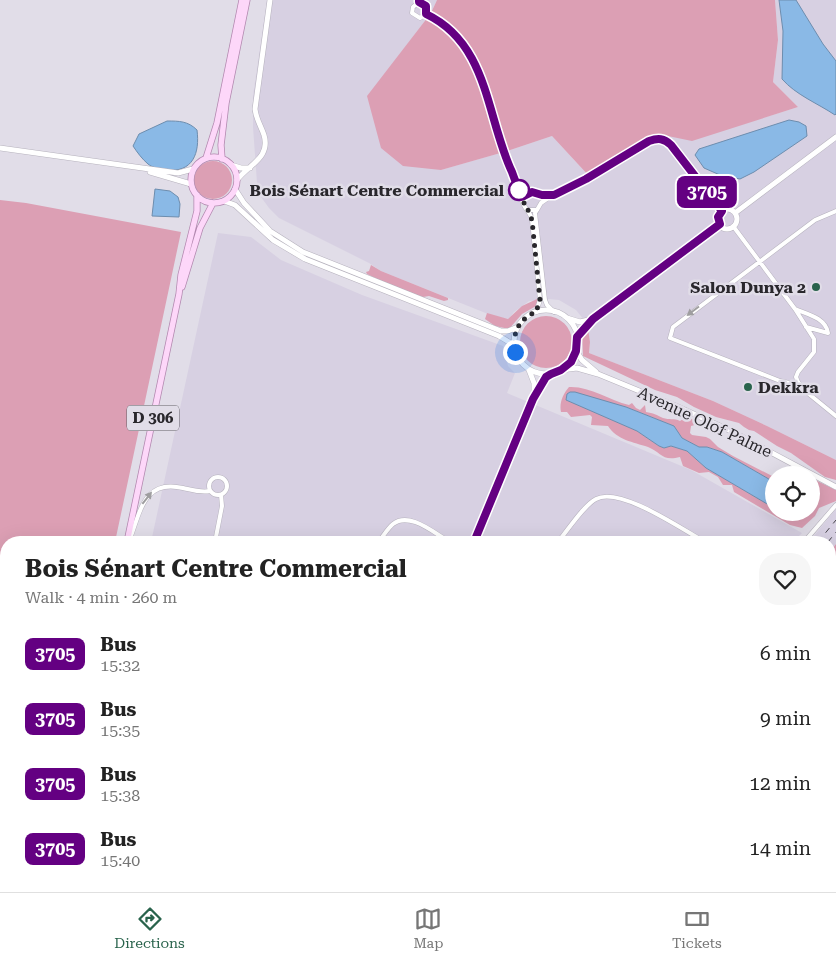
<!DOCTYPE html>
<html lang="en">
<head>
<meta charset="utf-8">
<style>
	body { margin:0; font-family:"Roboto Serif",serif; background:#f6f6f6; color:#222; height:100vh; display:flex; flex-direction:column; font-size:19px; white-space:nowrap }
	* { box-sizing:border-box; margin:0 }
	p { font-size:16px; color:#767676 }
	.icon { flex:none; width:28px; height:28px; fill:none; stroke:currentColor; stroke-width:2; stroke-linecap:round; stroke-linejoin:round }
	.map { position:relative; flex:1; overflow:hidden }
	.sheet { position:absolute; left:0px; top:536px; width:836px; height:356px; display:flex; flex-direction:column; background:#fff; border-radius:20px 20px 0 0; box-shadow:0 5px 20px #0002 }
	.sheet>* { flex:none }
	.badge { padding:0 10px; border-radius:8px; font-size:18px; line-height:32px }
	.tools { position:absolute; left:765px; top:466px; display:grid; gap:10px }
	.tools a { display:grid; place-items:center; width:55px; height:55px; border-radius:50%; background:#fff; box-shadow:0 5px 20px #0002; font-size:25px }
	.you { position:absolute; width:25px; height:25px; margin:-12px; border:4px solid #fff; border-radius:50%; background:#1a73e8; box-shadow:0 0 0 8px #1a73e833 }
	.map>.badge { position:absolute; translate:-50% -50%; box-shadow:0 0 0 2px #fff }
	.round { display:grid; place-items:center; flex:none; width:52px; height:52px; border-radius:20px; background:#f6f6f6 }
	.overview { display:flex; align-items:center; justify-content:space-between; height:85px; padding:0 25px }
	h1 { font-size:24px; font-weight:700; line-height:38px }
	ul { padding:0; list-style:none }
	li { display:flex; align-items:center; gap:15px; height:65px; padding:0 25px }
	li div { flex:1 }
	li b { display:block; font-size:19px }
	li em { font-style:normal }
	li .badge { min-width:55px; font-weight:700; text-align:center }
	.tabs { display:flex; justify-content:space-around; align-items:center; height:70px; border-top:1px solid #e0e0e0; background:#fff; font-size:14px; color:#767676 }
	.tabs a { display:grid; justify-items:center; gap:2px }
	.tabs .current { color:#29634c }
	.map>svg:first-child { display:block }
	.built { fill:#d7d0e2 }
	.green { fill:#dc9fb4 }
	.water { fill:#8ab9e6; stroke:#6d8dae }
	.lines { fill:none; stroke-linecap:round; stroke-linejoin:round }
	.street-casing { stroke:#b6b2bd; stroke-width:5 }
	.secondary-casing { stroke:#b6b2bd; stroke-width:6 }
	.primary-casing { stroke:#b288af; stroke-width:7 }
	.street { stroke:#fff; stroke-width:4 }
	.secondary { stroke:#fff; stroke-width:5 }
	.primary { stroke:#fdd7f9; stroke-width:5.5 }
	.rail { stroke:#46444a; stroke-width:1; stroke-dasharray:6 6; stroke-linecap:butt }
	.oneway { fill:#9f9ea0 }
	.line-casing { stroke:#fff; stroke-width:11 }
	.line { stroke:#640082; stroke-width:8 }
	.walk { stroke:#29272c; stroke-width:5; stroke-dasharray:0 9 }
	.stop-dot { fill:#fff; stroke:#640082; stroke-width:2.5 }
	.poi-dot { fill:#29634c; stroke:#e1dde8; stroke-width:2 }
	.labels { text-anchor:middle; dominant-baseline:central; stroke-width:5; stroke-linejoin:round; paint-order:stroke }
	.shield { fill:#e1dde8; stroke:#605e64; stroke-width:1 }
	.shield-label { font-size:15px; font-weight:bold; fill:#29272c }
	.stop-label { font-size:16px; font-weight:bold; fill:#29272c; stroke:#e1dde8; text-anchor:end }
	.poi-label { font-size:16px; font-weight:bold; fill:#29272c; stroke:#e1dde8; text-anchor:end }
	.street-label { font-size:16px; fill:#29272c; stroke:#e1dde8 }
</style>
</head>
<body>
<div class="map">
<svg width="836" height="892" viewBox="0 0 836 892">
	<rect width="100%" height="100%" fill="#e1dde8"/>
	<path class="built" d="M267,0H437L431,13L368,96L441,170L504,152L552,136L589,176L658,134L692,140L798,107L773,82L778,40L775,0H836V460L767,426L713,401L589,353L590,342L588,328L589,326L576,310L559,300L549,299L529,301L514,312L509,319L493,316L381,271L369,263L279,218L269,208L261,197L257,183L253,127V96Z
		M218,233L251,237L281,260L362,295L503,346L508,366L515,373L507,393L691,470L802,533L793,542H151Z
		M836,509V544L830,551V542H809Z
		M76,886H146L145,892H75Z
		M157,886H237L236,892H156Z"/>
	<path class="green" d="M437,0H775L778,40L773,82L798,107L692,141L658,134L589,176L552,136L504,152L441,170L403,166L381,148L367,96L431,13Z
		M194 180a19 19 0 1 1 38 0a19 19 0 1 1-38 0Z
		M0,200L26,203L181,232L115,542H6V645L0,644Z
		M371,265L381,271L448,298V300L444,301L429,296L423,297L397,289L367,274L366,272L369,271Z
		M537,299L538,301L536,306L522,314L509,329L495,326L485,319L487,313L508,319L522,306Z
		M520 342a26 26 0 1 1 52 0a26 26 0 1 1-52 0Z
		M588,328L590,342L589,353L713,401L767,426L836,460V480L825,477L791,453L777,446L754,431L749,430L744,427L739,423L716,417L694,407L677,397L655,390L583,356L582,332Z
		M569,387C590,386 609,400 629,405L632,403L636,408L640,410L645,405L646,412C653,413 657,415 663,418C669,420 674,418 680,421L686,417L698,421V424L691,426L690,433L692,435L706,437L710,439L718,447L733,456L774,477V482L722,452L707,447H699L682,438L674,426L626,407L566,398L567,400L637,431L659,446L664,448L671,446L687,451L706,468L774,508V512C775,513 782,512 783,513C792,515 795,521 802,513L811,512V478L836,490V501L819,508L815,516L802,528L790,525L734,492L732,485H723L718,477L709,472L699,473L683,466L680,457C662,462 661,452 648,447C633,442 617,440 608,426L591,425L592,417L590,415L571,417L567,412H561C559,403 563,394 569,387Z
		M836,544V591L831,603L833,610L831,635L830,552Z
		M0,733L6,741V858L4,867L0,871Z
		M472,886H557L553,892H474Z
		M587,886H640L642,892H583Z"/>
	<path class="water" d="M779,0H796L823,44L836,61V114L835,115C817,103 796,95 782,79L783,31Z
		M789,120L799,122L806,126L807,136L754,172L740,179L720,175L704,168L695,155L699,149Z
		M167,121C179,121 188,121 197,130C200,153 193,173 166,170C159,169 153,168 148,164C142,159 137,152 133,146L139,134Z
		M155,189L170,191L178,197L180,204L179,217L152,216Z
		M570,392H575L626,407L674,426L682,438L699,447H707L722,452L774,482V508L706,468L687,451L671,446L664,448L659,446L637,431L566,400L567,394Z"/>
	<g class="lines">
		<g class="street-casing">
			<path id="street" d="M419,2L413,7L412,13L420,18L426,14
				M419,2L426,6V14
				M426,14C490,45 485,116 512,172C515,181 518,189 524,197
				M528,210H537L541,203L551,196L587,179L649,141C658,138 664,138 671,145L721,211
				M537,210L535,213L545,300L547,305L554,312
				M733,226L795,309L814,339V352L798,372L796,377L798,382
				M795,309C807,314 826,318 828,333L806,327
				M536,312L540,300L532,220C531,212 523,208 522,200L526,194L532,192L551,196
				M798,382L789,383L780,381L670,338L673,327L815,220L836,211
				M798,382L804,390L836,416
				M209 486a9 9 0 1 1 18 0a9 9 0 1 1-18 0Z
				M131,536C141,508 146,479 183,488C192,490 201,493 210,491
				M215,542L222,506L221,495
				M378,542C383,537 387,529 393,524C410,511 435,534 450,542
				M558,542C567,531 584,505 596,499C620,486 683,530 705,542
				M804,542L836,505
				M830,639L836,638
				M830,704L836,747
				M742,886L743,892
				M799,886V892
				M148,892L149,886
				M356,892L384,886"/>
		</g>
		<g class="secondary-casing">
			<path id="secondary" d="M0,148L178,173L193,169
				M231,165L241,168H250
				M150,172L191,184
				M237,180C248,165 271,158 264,135C261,126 256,119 255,109L270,0
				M235,189L244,203L270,231L303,252L501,331H508L518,327
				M224,201L235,205L273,240L305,259L499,336L514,345
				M717 219a10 10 0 1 1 20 0a10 10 0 1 1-20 0Z
				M735,213L836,137
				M514 342a32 32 0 1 1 64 0a32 32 0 1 1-64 0Z
				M567,318L580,322L593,319
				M577,337L593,319L720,224
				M576,351L582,360L596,372
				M529,370L534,383V395
				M561,370L577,368L598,374L676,406L731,431L836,487
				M474,542L533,399L546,377L551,374
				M262,892L263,886"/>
		</g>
		<g class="primary-casing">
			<path id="primary" d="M191 180a23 23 0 1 1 46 0a23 23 0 1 1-46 0Z
				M206,158L217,123L242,0
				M222,159L221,145L226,103L247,0
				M182,287L200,228L213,203
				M127,542L179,294L181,275L197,211V195
				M49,892L50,886
				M57,892L58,886"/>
		</g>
		<use href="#street" class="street"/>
		<use href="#secondary" class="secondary"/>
		<use href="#primary" class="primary"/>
		<path class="rail" d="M818,542L836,520
			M828,542L836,532
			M558,892L562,886
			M567,892L571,886"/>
	</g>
	<defs><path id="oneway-solid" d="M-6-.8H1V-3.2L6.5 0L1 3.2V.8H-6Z" transform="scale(1.25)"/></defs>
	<g class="oneway">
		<use href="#oneway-solid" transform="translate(693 311) rotate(143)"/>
		<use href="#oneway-solid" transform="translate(147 498) rotate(-52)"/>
	</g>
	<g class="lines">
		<g class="line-casing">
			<path id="line" d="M419,0V2L426,6V14C489,44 486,117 512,172C515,181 518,189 524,196L532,192L542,195H554L586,179L649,141C658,138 664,138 671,145L722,211L718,217L720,224L593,319L577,337L576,351L571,362L561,370L551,374L546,377L533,399L474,542"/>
		</g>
		<use href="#line" class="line"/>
		<path class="walk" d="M515,352C512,334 518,319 536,312L540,300L532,220L528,210L524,206V196L519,190"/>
	</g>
	<circle class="stop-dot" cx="519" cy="190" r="10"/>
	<g class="poi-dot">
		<circle cx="816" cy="287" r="5"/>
		<circle cx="748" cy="387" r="5"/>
	</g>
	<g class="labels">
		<rect class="shield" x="127" y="405.5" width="52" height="25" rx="4"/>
		<g class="shield-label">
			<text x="153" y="418">D 306</text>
		</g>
		<g class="stop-label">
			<text x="504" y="190">Bois Sénart Centre Commercial</text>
		</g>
		<g class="poi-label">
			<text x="806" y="287">Salon Dunya 2</text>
			<text x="758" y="387" text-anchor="start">Dekkra</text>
		</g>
		<g class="street-label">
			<text transform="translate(705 422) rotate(25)">Avenue Olof Palme</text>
		</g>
	</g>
</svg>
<div class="tools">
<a><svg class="icon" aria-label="locate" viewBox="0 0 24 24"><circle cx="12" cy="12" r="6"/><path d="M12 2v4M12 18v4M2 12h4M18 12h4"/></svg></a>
</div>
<div class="you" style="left:515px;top:352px"></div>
<b class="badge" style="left:707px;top:192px;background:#640082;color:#fff">3705</b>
<section class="sheet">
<div class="overview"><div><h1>Bois Sénart Centre Commercial</h1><p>Walk · 4 min · 260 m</p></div><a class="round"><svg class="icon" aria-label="heart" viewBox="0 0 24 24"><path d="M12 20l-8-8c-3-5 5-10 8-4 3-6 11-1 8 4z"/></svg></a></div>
<ul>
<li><span class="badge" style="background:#640082;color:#fff">3705</span><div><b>Bus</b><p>15:32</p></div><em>6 min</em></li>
<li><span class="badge" style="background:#640082;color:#fff">3705</span><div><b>Bus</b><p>15:35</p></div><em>9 min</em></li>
<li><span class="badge" style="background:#640082;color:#fff">3705</span><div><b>Bus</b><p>15:38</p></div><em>12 min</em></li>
<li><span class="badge" style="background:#640082;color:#fff">3705</span><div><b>Bus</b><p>15:40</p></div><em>14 min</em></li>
</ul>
</section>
</div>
<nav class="tabs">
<a class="current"><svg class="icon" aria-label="directions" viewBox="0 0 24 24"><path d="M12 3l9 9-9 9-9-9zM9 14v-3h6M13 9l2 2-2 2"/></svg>Directions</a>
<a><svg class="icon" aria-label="map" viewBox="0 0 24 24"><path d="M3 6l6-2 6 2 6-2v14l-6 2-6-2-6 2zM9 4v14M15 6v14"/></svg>Map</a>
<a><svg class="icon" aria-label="tickets" viewBox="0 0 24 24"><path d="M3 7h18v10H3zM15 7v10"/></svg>Tickets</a>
</nav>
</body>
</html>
